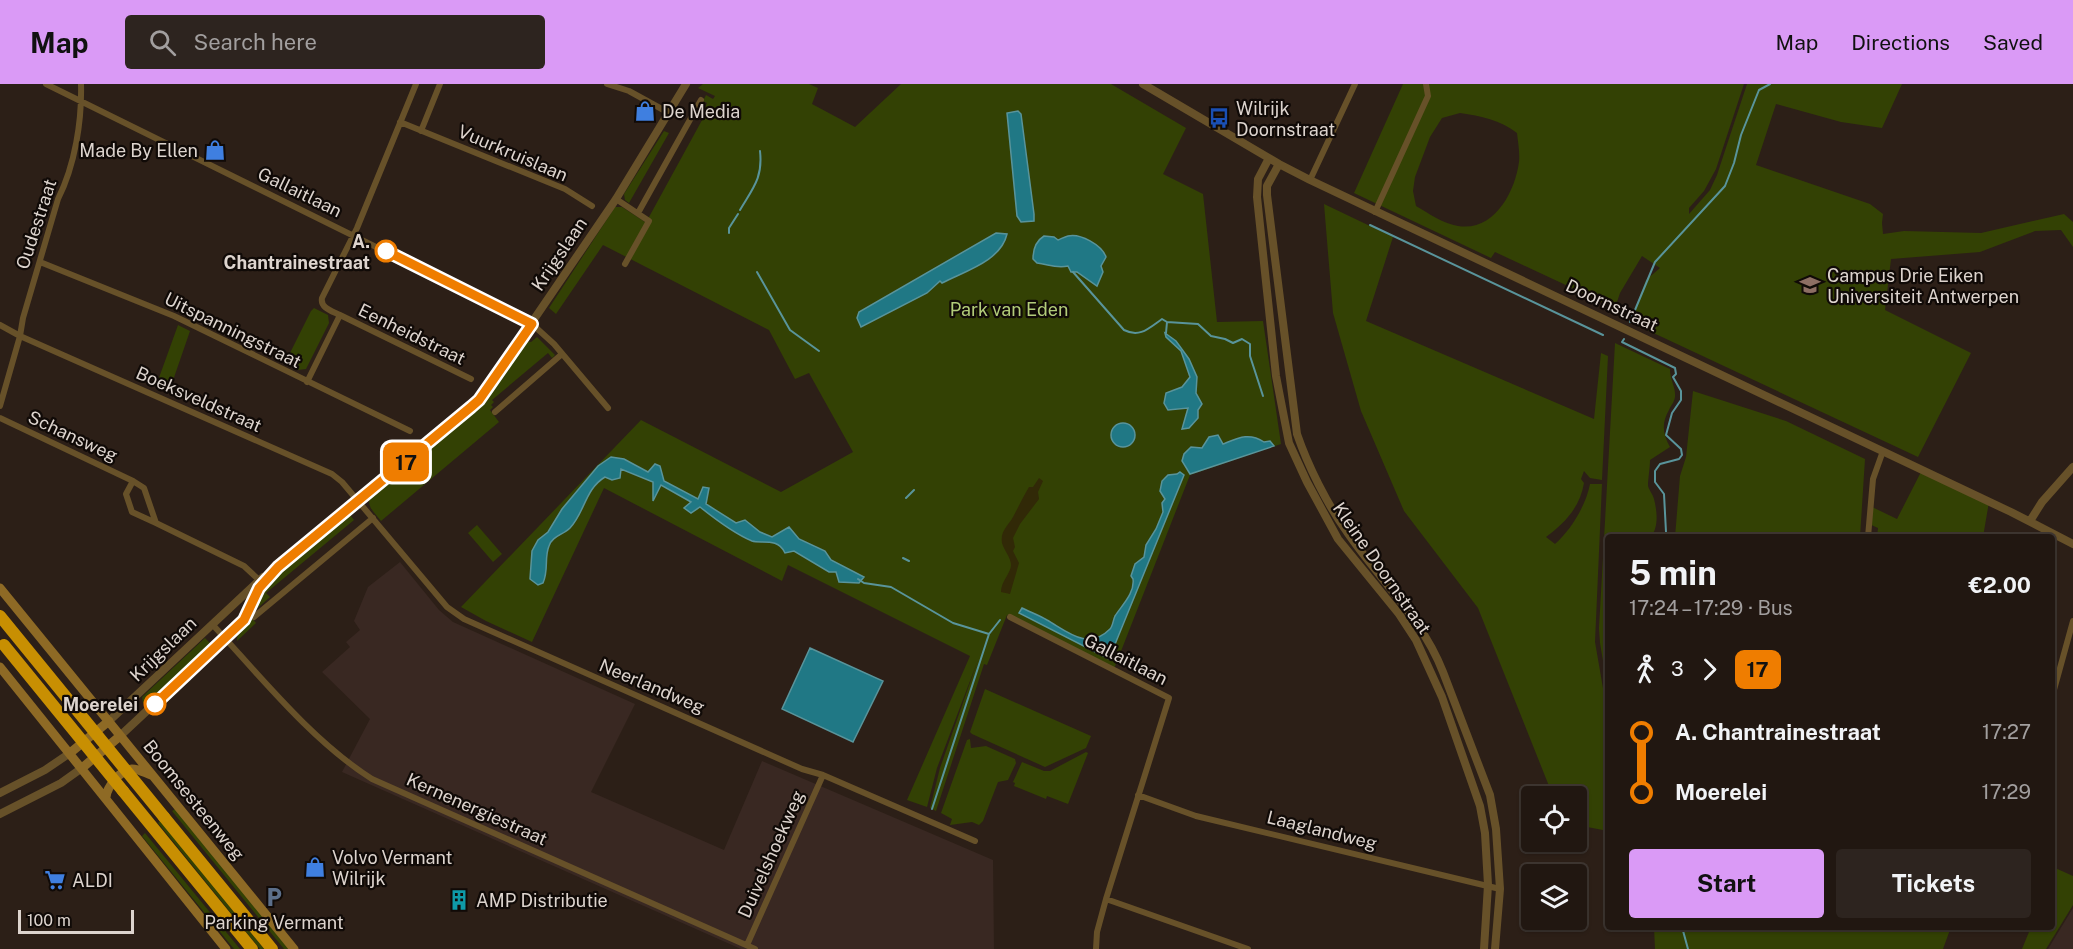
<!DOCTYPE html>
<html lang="en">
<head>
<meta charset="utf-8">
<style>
	body { margin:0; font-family:"Public Sans",sans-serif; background:#2d241f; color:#f1f3f6; height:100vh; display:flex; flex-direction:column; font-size:22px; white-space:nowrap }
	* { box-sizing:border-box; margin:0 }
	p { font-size:20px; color:#a29f9f }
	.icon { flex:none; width:33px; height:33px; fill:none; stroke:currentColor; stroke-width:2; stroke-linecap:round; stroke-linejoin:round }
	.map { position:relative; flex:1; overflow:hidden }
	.sheet { position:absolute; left:1605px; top:450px; width:450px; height:396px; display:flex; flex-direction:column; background:#211711; border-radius:6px; box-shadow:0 2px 4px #0004,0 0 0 2px #3e3631 }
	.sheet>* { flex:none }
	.badge { padding:0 12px; border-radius:9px; font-size:21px; line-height:39px }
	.controls { position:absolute; left:1521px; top:702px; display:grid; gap:12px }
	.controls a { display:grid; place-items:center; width:66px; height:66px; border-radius:6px; background:#211711; box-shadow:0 2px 4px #0004,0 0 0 2px #3e3631; font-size:30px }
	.scale { position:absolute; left:18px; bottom:15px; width:116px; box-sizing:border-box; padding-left:6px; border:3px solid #ddd4ce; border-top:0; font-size:16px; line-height:21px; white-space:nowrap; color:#ddd4ce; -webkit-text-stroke:4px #100a07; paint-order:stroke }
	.map>.badge { position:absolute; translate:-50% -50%; box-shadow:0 0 0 3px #fff }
	.legs { display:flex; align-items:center; gap:9px; height:66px; padding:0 24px; font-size:20px }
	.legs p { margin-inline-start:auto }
	.overview { display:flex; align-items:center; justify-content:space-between; height:102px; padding:0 24px }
	h1 { font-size:33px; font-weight:700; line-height:45px }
	.action { display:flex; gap:12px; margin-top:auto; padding:12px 24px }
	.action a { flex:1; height:69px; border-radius:6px; background:#da9af6; color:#111; font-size:24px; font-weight:700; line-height:69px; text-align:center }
	.action a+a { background:#2d241f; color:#f1f3f6 }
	ul { padding:0 24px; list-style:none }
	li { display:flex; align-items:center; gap:21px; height:60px; font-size:22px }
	li i { display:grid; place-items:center; width:9px; height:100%; margin:0 8px; background:currentColor }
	li i::after { content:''; width:15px; height:15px; margin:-8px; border:4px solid; border-radius:50%; background:#211711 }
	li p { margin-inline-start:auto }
	li:first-child i { background:linear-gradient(#0000 50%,currentColor 0) }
	li:last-child i { background:linear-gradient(currentColor 50%,#0000 0) }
	header { display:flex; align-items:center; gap:36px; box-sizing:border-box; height:84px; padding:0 30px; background:#da9af6; color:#111 }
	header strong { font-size:28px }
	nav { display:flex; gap:33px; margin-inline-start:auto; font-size:21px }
	.search { width:420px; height:54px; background:#2d241f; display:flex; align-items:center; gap:15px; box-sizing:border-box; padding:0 21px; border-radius:6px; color:#a29f9f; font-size:22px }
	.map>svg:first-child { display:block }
	.industrial { fill:#392822 }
	.green { fill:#334104; fill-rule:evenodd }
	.sand { fill:#312907 }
	.water { fill:#207885; stroke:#59949b; stroke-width:1.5 }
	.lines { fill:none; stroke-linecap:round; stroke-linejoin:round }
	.stream { stroke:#59949b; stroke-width:2 }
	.minor { stroke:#675129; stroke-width:6 }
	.tertiary { stroke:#675129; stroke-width:8 }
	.secondary { stroke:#8e6a25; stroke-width:9 }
	.motorway { stroke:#c88f02; stroke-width:12 }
	.motorway-bridge { stroke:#c88f02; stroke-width:12 }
	.line-1-casing { stroke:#fff; stroke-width:14 }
	.line-1 { stroke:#ef7d00; stroke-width:9 }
	.stop-1-dot { fill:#fff; stroke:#ef7d00; stroke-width:3 }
	.labels { text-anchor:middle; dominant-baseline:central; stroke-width:4.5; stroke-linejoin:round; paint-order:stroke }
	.poi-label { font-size:18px; fill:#ddd4ce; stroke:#100a07; text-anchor:start }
	.street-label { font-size:18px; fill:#ddd4ce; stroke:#100a07 }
	.stop-label { font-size:18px; font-weight:bold; fill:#ddd4ce; stroke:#100a07; text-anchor:end }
	.park-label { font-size:18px; fill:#b2cc79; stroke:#100a07 }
</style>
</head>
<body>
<header>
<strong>Map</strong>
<div class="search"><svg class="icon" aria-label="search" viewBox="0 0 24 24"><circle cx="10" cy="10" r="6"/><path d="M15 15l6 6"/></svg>Search here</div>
<nav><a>Map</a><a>Directions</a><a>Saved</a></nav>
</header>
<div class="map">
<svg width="2073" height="865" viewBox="0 0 2073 865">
	<rect width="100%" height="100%" fill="#2c1f17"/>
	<path class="industrial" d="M400,478L439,526L453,538L635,620L591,708L724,766L762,677L993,776L994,865H741L342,688L370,635L322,588L350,563L346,558L360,546L354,537L368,503Z
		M2073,824V865H2048Z"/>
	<path class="green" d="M703,0H809L818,4L812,20L855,43L901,0H1111L1186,44L1163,90L1203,110L1217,238L1263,237L1281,360L1190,391L1114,585L1007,531L987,581L984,580L936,727L930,724L940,684L978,576L937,684L927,723L907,716L970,572L788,481L782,497L604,404L532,558L486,537L461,523L641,336L781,408L853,368L809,289L795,295L769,246L603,161L556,230L549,224L615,123H622L645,138L649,133L707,27L704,25L707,19L703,17L706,11L713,15L715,12L698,4Z
		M1403,0H1744L1716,85L1704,107L1689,124V130L1710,106L1717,91L1747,0H1902L1882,44L1841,38L1776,20L1756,81L1870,120L1883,130L1882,139L1883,150L1904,147L1981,149L2064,130L2073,138V163L2061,146L2035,147L1980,168L1891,175L1885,226L1971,269L1918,373L1630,238L1646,196L1660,184L1642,172L1620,209L1615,224L1495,168L1491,174L1354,109ZM1460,29C1481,32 1500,36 1517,49C1518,58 1520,69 1519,78C1515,108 1494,148 1458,142C1444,140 1428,129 1416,122L1413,107L1415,93L1430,53L1442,34Z
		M664,47L669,49L629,119L625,116L624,110Z
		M1324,120L1393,153L1366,237L1594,335L1601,269L1608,272L1602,396L1590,394L1584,387L1581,395L1584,399C1580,423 1565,439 1546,453L1555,460C1571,446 1586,421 1590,400H1602L1595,558L1608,633V747L1577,741L1576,712H1553L1478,524L1404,427L1361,327L1333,229Z
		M314,224L328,231L329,239L306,285L298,286L287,280L288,273L311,227Z
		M178,241L190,247L169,308L156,302Z
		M537,253L555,271L552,274L548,269L492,316L494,318L491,321L493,323L490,326L499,338L381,437C375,429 365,422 371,411L482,319L524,257L531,258Z
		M1615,259L1670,285C1670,296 1676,304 1675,313C1674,319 1671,321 1669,326C1661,340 1663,350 1670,363L1650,376C1650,383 1648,396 1648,401C1648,405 1653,410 1654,415C1657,427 1659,442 1651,453H1608V607L1600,559L1599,544Z
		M1693,307L1786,337L1865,375L1860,453H1675L1680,392L1686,373Z
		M1922,386L1989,418L1983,453H1877L1878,444L1869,440L1870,422L1897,435Z
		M350,431L354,436L266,509L270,513L252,529V534L256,539L237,557C237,548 241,546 246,540C255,528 258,512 266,500Z
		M477,441L502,470L493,478L468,449Z
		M205,554L211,560L148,620L143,619L142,613Z
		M985,605L1091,652L1086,664L1045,683L972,650L970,648Z
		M970,655L971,664L986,662L1015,675L1016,679L1008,696L998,698L983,737L979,741L972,738L950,741L952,735L941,729L967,656Z
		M1086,668L1088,669L1068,720L1047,712L1046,715L1014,702L1015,699L1013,698L1022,678L1044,687H1050Z
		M175,725L289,865H284L172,727Z
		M160,737L264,865H260L158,739Z
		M145,749L240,865H234L142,752Z
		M2053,783L2073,792V821L2046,865H2022L2031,843H2052Z
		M1654,843H1951L1943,865H1655Z"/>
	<path class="sand" d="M1039,394L1043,397L1038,408L1039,415L1020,440L1013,454L1015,463L1013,467L1019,479L1010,510L1001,508C1001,497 1011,489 1011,481C1011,474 1004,466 1002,459C1000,447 1008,442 1013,433C1018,424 1023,413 1029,403H1033Z"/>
	<path class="water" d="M1018,27L1021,30L1034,130V137L1021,138L1017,132L1007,29Z
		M996,149L1007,150C1001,177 965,187 942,199L940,197L927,209L861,243L857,234L859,228Z
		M1044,152L1054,153L1058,156C1061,155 1064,153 1068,152C1080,149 1102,161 1106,173L1101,182L1103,188L1097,202L1077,188H1071L1068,182C1056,185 1048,180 1037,179L1033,175C1033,165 1036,157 1044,152Z
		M1165,249L1176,257L1189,275L1197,293L1196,309L1202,320L1198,326V334L1189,344L1182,345L1188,324L1168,326L1164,319L1166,309L1182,303L1190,293L1181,267L1166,253Z
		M1111 351a12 12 0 1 1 24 0a12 12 0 1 1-24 0Z
		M1218,351L1223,360C1238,354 1249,348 1264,358L1270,357L1274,362L1190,390L1182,377L1184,370L1191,363L1202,364L1209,353Z
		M611,373L624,375L648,388L655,380L660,382L664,397L698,415L703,403L709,404L706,420L736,439L745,436L760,448L772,453L789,443L799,455L825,467L831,476L864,493L859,499L839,498L836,488H829L794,467L785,469C778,453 761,460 752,457C735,450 715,435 700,423L691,429L684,424L691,418L661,401L653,417V398L621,385L620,394L612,396L605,393C585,405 585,428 570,444C563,451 552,452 549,462C544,474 549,485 543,499L538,501L530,495L532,467L538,456L548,448L562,425L598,382Z
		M1180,388L1184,391L1109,575L1019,529L1022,524C1030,528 1039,531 1047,536C1068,548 1088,567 1110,545C1113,542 1113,536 1115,532C1122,521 1135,509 1133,495L1131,492L1135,480L1144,473L1146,461L1156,445L1163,428L1162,419L1165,415L1160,407L1162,397L1168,391L1177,390Z
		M810,564L883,597L853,658L782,625Z"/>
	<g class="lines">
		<path class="stream" d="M740,126C753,104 763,94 760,67
			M1370,141L1603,251
			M729,149V144L738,130
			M757,188L790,246L819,267
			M1073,188L1124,246C1140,254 1149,244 1162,235L1167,238L1166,249
			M1167,238L1198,240L1211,252L1225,255L1233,259L1242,255L1250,260V272L1263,312
			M1630,238L1655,178L1725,102L1734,79L1741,51L1759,6L1770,0
			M1624,255L1622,258L1675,284L1676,290L1673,293L1681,307V316L1672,329L1666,351L1681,365L1682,371L1679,375L1660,380L1655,387V398L1664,410L1666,448L1662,453
			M906,414L914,406
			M903,474L909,477
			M858,495L864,499L891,503L953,539L989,550
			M932,725L989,550L1000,536
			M1682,843L1688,865"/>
		<path class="minor" d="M46,0L532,240L554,260L608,324
			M416,0L357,144L322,214C320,224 332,227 340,231L471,295
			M607,0L629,7L669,29
			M400,38L565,105L592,122
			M421,47L440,0
			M1310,96L1355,0
			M616,115L649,137L625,180
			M1375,128L1428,12L1426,0
			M638,129L701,16
			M40,178L174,232L410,347
			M0,241L20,252L332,390L342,398L447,523L464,535L802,685L823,691L975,757
			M307,298L340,231
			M0,322L20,252L23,234L58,115C75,81 82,37 81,0
			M495,328L562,270
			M0,334L133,397L144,404L156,439L244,482L259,496
			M133,397L126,410L132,428L156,439
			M1868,453L1873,395L1883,367
			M254,533L373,434
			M1010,533L1169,614L1106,815L1097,848L1096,865
			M212,540C260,592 312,657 372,695L755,865
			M2052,613L2073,537
			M1138,711L1196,732L1500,805
			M1106,815L1248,865
			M747,861L823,691"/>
		<path class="tertiary" d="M1143,0L1279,80L1310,96L2011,428L2073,460
			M1269,74L1258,95L1257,113L1276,292L1289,359L1307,398L1338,455L1399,530L1416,556L1442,613L1480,722L1485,749L1488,801L1484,865
			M1279,80L1267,102V111L1297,350C1308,382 1327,420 1347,448C1379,495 1422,534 1443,588L1490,711L1496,745L1500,805L1495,865
			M2030,437L2042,418L2073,383
			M109,637L263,493
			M120,652L244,536L259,504L278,483L479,316L616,115L686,0
			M0,709L45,686L70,669
			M0,730L61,699L82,684"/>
		<path class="secondary" d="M0,504L294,865
			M0,583L226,865
			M70,669L109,637
			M82,684L120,652
			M106,713C107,703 120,686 132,685C139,685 145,689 151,691"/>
		<path class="motorway" d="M123,707L252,865
			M164,733L272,865"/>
		<path class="motorway-bridge" d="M0,532L164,733
			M4,561L123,707"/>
	</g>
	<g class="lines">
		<g class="line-1-casing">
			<path id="line-1" d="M155,620L244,536L259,504L278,483L471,323L479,316L532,240L386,167"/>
		</g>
		<use href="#line-1" class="line-1"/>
	</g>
	<defs>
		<g id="shop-bare" transform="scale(1.62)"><path d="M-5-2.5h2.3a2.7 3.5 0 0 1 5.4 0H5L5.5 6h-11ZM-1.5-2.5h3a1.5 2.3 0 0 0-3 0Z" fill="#3f7fe0" stroke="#100a07" stroke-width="2.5" paint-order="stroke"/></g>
		<g id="bus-bare" transform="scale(1.62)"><path d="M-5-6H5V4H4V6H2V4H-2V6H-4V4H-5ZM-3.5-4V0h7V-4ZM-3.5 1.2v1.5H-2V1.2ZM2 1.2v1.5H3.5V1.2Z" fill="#1a4fb4" stroke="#100a07" stroke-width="2.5" paint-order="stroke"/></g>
		<g id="university-bare" transform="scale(1.62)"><path d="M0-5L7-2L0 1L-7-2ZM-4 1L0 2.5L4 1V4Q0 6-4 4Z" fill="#8d6e63" stroke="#100a07" stroke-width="2.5" paint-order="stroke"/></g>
		<g id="supermarket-bare" transform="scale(1.62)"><path d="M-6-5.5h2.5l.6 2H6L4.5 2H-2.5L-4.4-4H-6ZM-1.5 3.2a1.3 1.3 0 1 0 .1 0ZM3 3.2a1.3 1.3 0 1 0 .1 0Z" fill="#3f7fe0" stroke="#100a07" stroke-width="2.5" paint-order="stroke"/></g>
		<g id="parking-bare" transform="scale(1.62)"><path d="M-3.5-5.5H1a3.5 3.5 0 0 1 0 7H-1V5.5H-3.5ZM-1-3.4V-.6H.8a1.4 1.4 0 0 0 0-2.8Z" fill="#5c6f8a" stroke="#100a07" stroke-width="2.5" paint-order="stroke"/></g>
		<g id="building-bare" transform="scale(1.62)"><path d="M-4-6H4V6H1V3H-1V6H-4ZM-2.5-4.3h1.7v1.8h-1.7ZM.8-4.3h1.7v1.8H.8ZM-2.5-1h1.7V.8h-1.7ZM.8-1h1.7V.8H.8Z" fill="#0f9aa8" stroke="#100a07" stroke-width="2.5" paint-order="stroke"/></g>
	</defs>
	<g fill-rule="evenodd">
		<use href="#shop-bare" x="645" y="27"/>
		<use href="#bus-bare" x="1219" y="34"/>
		<use href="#shop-bare" x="215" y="66"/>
		<use href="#university-bare" x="1810" y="201"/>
		<use href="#shop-bare" x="315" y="783"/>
		<use href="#supermarket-bare" x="55" y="796"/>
		<use href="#parking-bare" x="274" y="813"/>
		<use href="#building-bare" x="459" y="816"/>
	</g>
	<g class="stop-1-dot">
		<circle cx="386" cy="167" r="10"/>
		<circle cx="155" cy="620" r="10"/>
	</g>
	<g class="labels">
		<g class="poi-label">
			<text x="1236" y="24">Wilrijk<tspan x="1236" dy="21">Doornstraat</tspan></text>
			<text x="662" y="27">De Media</text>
			<text x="198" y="66" text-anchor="end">Made By Ellen</text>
			<text x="1827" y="191">Campus Drie Eiken<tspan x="1827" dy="21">Universiteit Antwerpen</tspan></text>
			<text x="332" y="773">Volvo Vermant<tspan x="332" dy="21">Wilrijk</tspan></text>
			<text x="72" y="796">ALDI</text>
			<text x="476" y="816">AMP Distributie</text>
			<text x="274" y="838" text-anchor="middle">Parking Vermant</text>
		</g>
		<g class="street-label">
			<text transform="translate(513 69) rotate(23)">Vuurkruislaan</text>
			<text transform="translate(300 108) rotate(26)">Gallaitlaan</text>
			<text transform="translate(36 140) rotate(-72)">Oudestraat</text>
			<text transform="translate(559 170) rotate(-56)">Krijgslaan</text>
			<text transform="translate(1612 221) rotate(25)">Doornstraat</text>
			<text transform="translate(233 246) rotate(26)">Uitspanningstraat</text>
			<text transform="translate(412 250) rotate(26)">Eenheidstraat</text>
			<text transform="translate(199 315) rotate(24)">Boeksveldstraat</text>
			<text transform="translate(73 352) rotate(25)">Schansweg</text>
			<text transform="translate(1382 484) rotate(55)">Kleine Doornstraat</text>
			<text transform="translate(163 565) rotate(-44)">Krijgslaan</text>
			<text transform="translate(1126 575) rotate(27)">Gallaitlaan</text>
			<text transform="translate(652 602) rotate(23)">Neerlandweg</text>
			<text transform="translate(194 716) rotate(51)">Boomsesteenweg</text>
			<text transform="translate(477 725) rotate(24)">Kernenergiestraat</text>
			<text transform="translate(1322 746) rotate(14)">Laaglandweg</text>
			<text transform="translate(771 770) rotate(-66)">Duivelshoekweg</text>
		</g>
		<g class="stop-label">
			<text x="370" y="157">A.<tspan x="370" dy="21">Chantrainestraat</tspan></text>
			<text x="138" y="620">Moerelei</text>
		</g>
		<g class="park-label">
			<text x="1009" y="225">Park van Eden</text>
		</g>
	</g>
</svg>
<div class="controls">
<a><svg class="icon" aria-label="locate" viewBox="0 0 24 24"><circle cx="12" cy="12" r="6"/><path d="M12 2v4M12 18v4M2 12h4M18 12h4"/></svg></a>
<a><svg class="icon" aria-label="layers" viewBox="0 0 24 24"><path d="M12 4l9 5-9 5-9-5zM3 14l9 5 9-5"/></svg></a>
</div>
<div class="scale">100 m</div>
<b class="badge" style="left:406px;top:378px;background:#ef7d00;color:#111">17</b>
<section class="sheet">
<div class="overview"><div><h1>5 min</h1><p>17:24 – 17:29 · Bus</p></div><b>€2.00</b></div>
<div class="legs"><svg class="icon" aria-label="walk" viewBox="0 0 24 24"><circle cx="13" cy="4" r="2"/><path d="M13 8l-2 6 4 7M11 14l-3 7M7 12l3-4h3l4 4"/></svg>3<svg class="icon" aria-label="forward" viewBox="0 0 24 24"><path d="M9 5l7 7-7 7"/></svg><b class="badge" style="background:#ef7d00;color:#111">17</b></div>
<ul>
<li><i style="color:#ef7d00"></i><b>A. Chantrainestraat</b><p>17:27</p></li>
<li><i style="color:#ef7d00"></i><b>Moerelei</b><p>17:29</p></li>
</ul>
<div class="action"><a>Start</a><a>Tickets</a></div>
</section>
</div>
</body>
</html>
